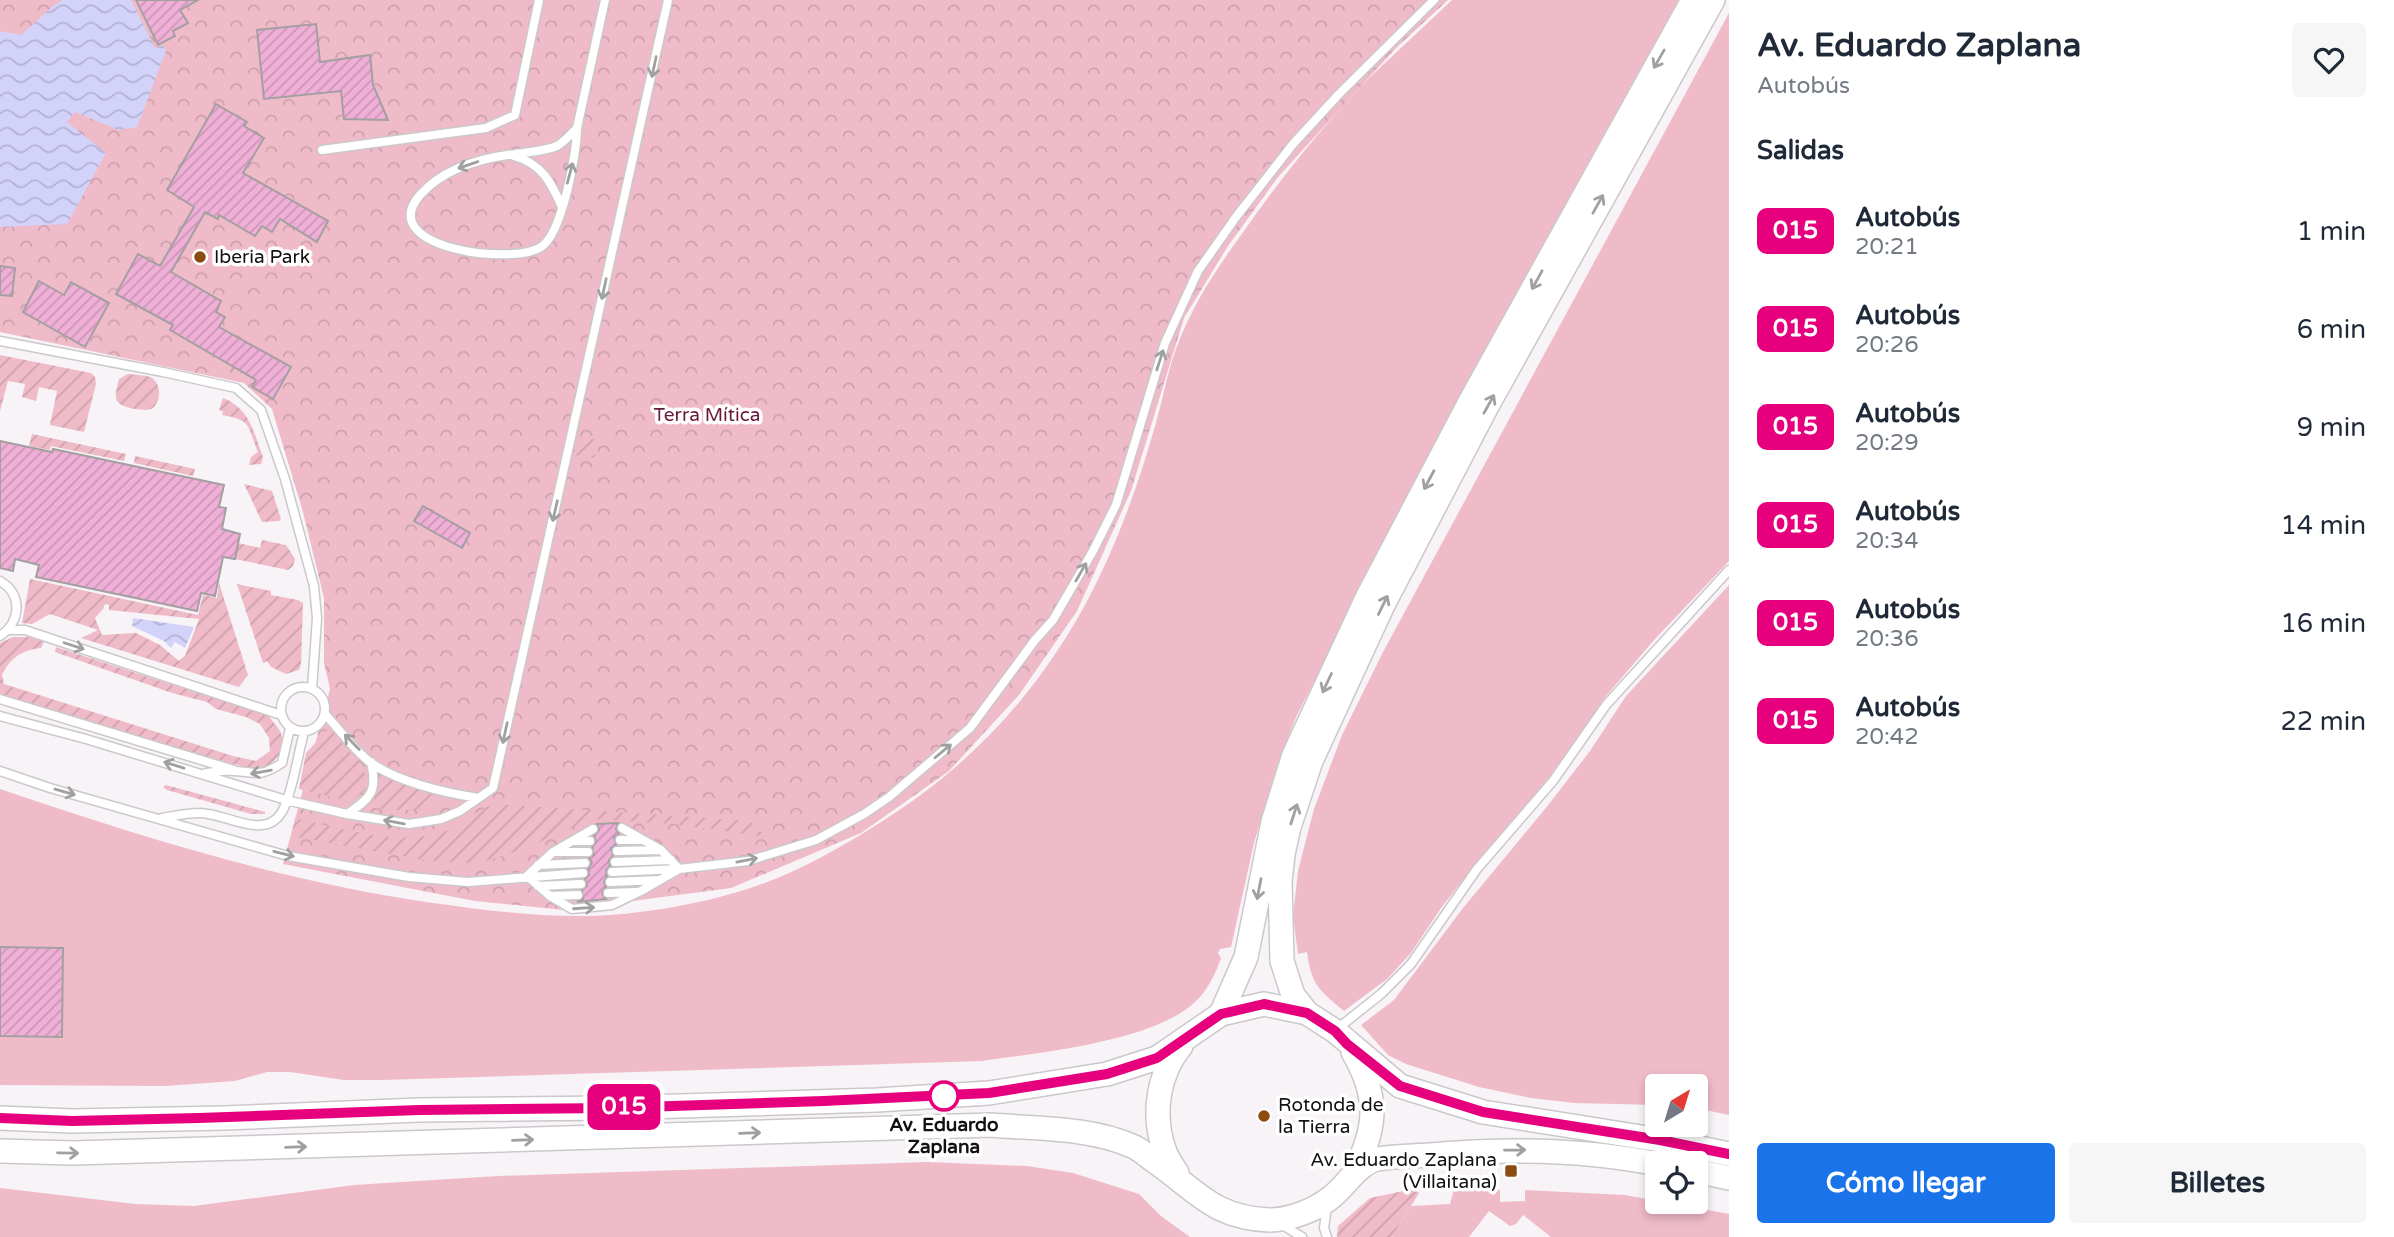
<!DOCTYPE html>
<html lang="es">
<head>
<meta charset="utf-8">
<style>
	body { margin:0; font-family:"Varela Round",sans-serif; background:#f6f6f7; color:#1f2937; height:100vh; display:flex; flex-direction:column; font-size:26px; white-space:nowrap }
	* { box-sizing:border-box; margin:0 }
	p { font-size:23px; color:#747a83 }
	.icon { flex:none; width:38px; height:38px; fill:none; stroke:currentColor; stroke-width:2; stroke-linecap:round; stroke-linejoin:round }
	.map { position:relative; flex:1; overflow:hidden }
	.drawer { display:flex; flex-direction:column; background:#fff; width:665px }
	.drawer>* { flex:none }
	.badge { padding:0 14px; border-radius:10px; font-size:24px; line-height:46px }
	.needle { width:46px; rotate:38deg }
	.fabs { position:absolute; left:1645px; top:1074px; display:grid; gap:14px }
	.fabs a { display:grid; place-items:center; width:63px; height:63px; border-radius:7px; background:#fff; box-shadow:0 4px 10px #0003; font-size:35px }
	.map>.badge { position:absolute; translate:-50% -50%; box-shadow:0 0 0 4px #fff }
	h2 { padding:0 28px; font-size:26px; line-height:63px }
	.round { display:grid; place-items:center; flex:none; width:74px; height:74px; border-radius:7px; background:#f6f6f7 }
	.headline { display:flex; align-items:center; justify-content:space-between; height:119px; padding:0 28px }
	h1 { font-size:33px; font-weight:800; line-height:52px }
	.button { display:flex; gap:14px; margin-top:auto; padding:14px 28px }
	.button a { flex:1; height:80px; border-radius:7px; background:#1a73e8; color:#fff; font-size:28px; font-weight:800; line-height:80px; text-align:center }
	.button a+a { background:#f6f6f7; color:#1f2937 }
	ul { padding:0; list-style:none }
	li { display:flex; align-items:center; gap:21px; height:98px; padding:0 28px }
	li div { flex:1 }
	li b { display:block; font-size:26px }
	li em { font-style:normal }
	li .badge { min-width:77px; font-weight:700; text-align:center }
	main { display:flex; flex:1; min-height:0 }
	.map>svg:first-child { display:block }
	.grass { fill:#f0bbc9 }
	.park { fill:url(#park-crowns) }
	.garden { fill:url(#garden-furrows); fill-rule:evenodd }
	.water { fill:url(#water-waves) }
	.building { fill:url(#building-hatch); stroke:#a49fa1; stroke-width:2 }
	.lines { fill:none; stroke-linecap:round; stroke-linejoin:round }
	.lane-casing { stroke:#cbc8cc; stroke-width:11 }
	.secondary-casing { stroke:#cbc8cc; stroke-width:26 }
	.lane { stroke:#fff; stroke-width:8 }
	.secondary { stroke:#fff; stroke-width:23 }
	.oneway { stroke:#a1a0a1 }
	.line-casing { stroke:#fff; stroke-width:16 }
	.line { stroke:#e6007e; stroke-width:10 }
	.poi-dot { fill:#8a4c10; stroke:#fff; stroke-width:2.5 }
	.stop-dot { fill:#fff; stroke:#e6007e; stroke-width:3.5 }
	.labels { text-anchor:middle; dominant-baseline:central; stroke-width:7; stroke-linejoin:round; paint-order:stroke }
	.poi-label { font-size:19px; fill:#131213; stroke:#fff; text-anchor:start }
	.park-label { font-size:19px; fill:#6b1739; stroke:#fff }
	.stop-label { font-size:19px; font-weight:bold; fill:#131213; stroke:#fff }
</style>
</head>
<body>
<main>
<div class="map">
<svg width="1729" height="1237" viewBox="0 0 1729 1237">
	<defs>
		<pattern id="park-crowns" width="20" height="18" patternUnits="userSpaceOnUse" patternTransform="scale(1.75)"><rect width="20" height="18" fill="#f0bbc9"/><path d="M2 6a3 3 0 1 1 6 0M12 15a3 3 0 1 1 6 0" fill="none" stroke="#cda0ac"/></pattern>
		<pattern id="garden-furrows" width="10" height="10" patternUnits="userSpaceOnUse" patternTransform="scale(1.75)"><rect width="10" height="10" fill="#f0bbc9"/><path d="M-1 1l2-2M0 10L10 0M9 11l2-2" fill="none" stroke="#cda0ac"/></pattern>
		<pattern id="water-waves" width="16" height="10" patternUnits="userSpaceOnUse" patternTransform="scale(1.75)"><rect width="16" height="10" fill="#d3d2f9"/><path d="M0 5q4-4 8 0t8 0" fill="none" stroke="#b4b3d5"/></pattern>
		<pattern id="building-hatch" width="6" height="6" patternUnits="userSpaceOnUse" patternTransform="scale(1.75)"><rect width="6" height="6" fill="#efafd6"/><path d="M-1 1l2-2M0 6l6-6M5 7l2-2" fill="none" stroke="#cc96b7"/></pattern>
	</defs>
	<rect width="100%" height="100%" fill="#f7f3f7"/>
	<path class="grass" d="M1452,0H1680L1386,540L1296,717L1277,766L1254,843L1231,947L1220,949L1218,953L1221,958C1216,973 1208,989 1197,1000C1158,1041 1038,1053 982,1061L384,1080H344L290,1072H267L235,1081L165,1086L0,1085V789C142,837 284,882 433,903C484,910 535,917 588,916C636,915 695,905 741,891C791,876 837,850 881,822C969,767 1035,696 1085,605C1114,551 1136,492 1153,433C1162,405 1166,376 1176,349C1192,305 1217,268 1244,231C1281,178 1322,127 1367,80C1395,53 1424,27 1452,0Z
		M1729,13V561L1655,639L1606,696L1576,742L1544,784L1477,862L1441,908L1411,953L1387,979L1344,1011C1320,991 1311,985 1307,952L1298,954L1293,916L1298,871L1314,809L1342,735L1383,652Z
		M1729,585V1115L1696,1108V1087H1657V1105L1575,1103L1531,1098L1479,1087L1406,1064L1388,1055L1361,1025L1394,1000L1463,908L1545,809L1590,751L1626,696Z
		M927,1162L1027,1166L1073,1173L1139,1194L1161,1216L1190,1237H0V1188L135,1204L194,1206L354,1185L498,1176Z
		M1454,1189L1500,1190V1202L1525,1201V1190L1625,1195L1729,1214V1237H1551L1523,1215L1516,1224L1510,1226L1489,1211L1469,1237H1392L1411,1206L1450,1204Z"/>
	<path class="park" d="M0,0H1448L1396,48L1278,177L1228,246L1184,318L1131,491L1077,611L1019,695L949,771L861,833L731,888L564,910L475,901L283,864L330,689L324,663V598L303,512L272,409L244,383L0,332Z"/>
	<path class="garden" d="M0,355L91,373L95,377L96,384L84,432L50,425L57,391L39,387L36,401L22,397L25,384L8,381L0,411Z
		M128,374C135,375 144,375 150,377C162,382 162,403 151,409C146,411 140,409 135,409C112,405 114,398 119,379Z
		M223,398C250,409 253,431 263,457L261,464L249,465L251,457L258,452C247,425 252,420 222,415L223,411L219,410Z
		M32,434L126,454L124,461L51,446L50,450L29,446Z
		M584,438L598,440L594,458L574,455L578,441Z
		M135,456L195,469L193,476L134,463Z
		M244,484L272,491L281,519L279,521L262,522Z
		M262,540L286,545L295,559L293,566L288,570L235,559L238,543L260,548Z
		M30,579L198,615L203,595L217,598L219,583L248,675L239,687L81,638L98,630L50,614L32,624L22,623ZM105,604L109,605V610L199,619L185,656L179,661L160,645L136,633L102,635L95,618L103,609Z
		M237,584L271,591V595L298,600L303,603L301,664L299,670L286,674L271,667L267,661L263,663Z
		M13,637H30L44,642L41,648C22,650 10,658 2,675L4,684L233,756L256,761L270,751L269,738L260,724L246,717L216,709L207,702L172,693L55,652L56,647L269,716C272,721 277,726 280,731C289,751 273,767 255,770L94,725L6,696L0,693V643Z
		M330,727C342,750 394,783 349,801L299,789L306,753Z
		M378,771L400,782L437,793L442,798C428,813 394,811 375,808L371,803C379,793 380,784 378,771Z
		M166,785L265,812V814H251L167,790L163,787Z
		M495,804L750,821L762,833L759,836L674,824L592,819L584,825L556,833L531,847L489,860L467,863L423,860L292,836L295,818C342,828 395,847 443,832C463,826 475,809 495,804Z
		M1413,1189L1419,1193L1392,1237H1337L1338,1226L1370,1198Z"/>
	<path class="water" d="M63,0H131L155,48L163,45L166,51L137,127L119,130L75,112L67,122L106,153L67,224L0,227V31L21,35L53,6Z
		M133,618L194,627L185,648L175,642L171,648L164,641L132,626Z"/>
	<path class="building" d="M136,0H198L180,10L188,23L173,31L175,36L158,45Z
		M316,24L320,62L370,55L373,85L388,120L344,119L341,91L264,99L257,30Z
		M216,104L247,122L244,126L264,138L243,173L328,221L317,242L280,219L272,232L262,226L255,236L219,215L218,219L205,212L171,272L221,301L216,312L225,317L219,327L291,367L273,399L252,387L256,380L170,330L173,325L116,294L138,254L160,266L194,207L167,190Z
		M0,266L15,268L12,296L0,295Z
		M39,281L64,295L71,282L109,303L85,347L23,312Z
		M0,441L52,452L53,449L224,485L219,507L226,508L222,529L240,534L235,559L223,557L215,596L201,593L197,611L36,577L39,565L15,559L13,571L0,568Z
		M423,506L470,533L462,548L414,521Z
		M618,823L616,829L619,834L614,837L616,845L611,848L613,856L609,860L610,866L606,870L607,876L604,882L606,887L602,893L606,899L577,902L583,899L582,890L587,886L585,879L589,875L588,869L592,863L589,858L594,855L592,847L596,842L594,836L599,830L597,824Z
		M0,947L63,948L62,1037L0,1036Z"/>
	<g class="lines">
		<g class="lane-casing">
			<path id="lane" d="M577,128C571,134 564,142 557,146C545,151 528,152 515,154C480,158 444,168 420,195C374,248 512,266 541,247C562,234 577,153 577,128L605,0
				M322,150L486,128L515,115L539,0
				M514,156C542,164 551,182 562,207
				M0,341L163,372L236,388L261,410L285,479L314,586L317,618L312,689
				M0,581C23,594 21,622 0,636
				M8,630H25L281,715
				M281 709a22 22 0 1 1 44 0a22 22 0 1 1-44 0Z
				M0,699L234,770
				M325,714C339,729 353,749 370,762C397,782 446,793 478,798
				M0,716L86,739L286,800L347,814L409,824L441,819L460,811L493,788L668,0
				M0,771L50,788L288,856L409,877L468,882L583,873
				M206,773C215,772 225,770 234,771C258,772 259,778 282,763L290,728
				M347,814C371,798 378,791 371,762
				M162,818C174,816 187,813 199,813C225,812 266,843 283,810C293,790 298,754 304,732
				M622,828L661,850L679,869
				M620,840H641
				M575,841H590
				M617,851L660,850
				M555,852H588
				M615,862L671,860
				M538,865L585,863
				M612,872L679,869L748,861L816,840L864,814L889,797L970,728L1035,640L1053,620L1093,551L1116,505L1165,343L1198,271L1236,217L1293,144L1339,94L1434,0
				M527,876L550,896L572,909L612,905L641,891L679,869
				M527,876L553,852L593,829
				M610,882L660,880
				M538,886L581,884
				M608,893L636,892
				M550,896L578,895
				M1337,1029L1381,994L1411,964L1477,869L1553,781L1606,705L1729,570
				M1281,1224L1302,1237
				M1327,1237L1324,1228L1327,1206"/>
		</g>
		<g class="secondary-casing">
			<path id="secondary" d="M1713,0L1486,408L1383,605L1311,761L1289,827L1283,854L1280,881L1282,961L1293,995L1307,1013L1335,1031L1400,1086L1483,1112L1660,1140L1729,1154
				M1221,1014L1246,957L1273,822L1294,755L1367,598L1471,400L1693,0
				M1353,1052C1379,1097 1377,1126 1355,1171
				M0,1118L72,1121L224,1118L419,1110L612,1108L877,1100L989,1093L1107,1074L1157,1058L1221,1014L1264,1004L1307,1013
				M0,1151L73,1153L991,1125C1037,1129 1089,1127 1132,1146C1140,1149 1147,1156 1154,1161C1196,1190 1213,1218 1269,1220C1289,1220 1313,1211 1329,1199C1345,1188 1357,1164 1377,1159C1394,1156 1413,1156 1430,1155C1507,1148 1583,1149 1658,1164
				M1696,1171L1729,1178
				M1177,1173C1172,1165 1166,1157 1164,1149C1152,1114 1158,1074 1181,1046"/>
		</g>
		<use href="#lane" class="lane"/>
		<use href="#secondary" class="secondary"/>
	</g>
	<defs><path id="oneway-shaft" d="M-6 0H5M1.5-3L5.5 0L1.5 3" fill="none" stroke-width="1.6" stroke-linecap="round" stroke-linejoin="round" transform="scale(1.75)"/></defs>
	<g class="oneway">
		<use href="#oneway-shaft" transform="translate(1659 59) rotate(120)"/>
		<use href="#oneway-shaft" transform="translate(654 67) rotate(102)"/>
		<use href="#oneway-shaft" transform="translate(468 165) rotate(161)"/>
		<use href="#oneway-shaft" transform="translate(570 173) rotate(-75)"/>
		<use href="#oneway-shaft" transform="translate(1598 204) rotate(-61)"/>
		<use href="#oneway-shaft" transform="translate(1537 280) rotate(119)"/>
		<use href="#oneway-shaft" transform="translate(604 289) rotate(102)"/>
		<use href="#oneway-shaft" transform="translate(1160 360) rotate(-72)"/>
		<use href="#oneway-shaft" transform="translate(1489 404) rotate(-61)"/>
		<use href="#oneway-shaft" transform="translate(1429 480) rotate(118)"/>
		<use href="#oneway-shaft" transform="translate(555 511) rotate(103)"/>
		<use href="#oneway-shaft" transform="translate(1081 572) rotate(-60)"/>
		<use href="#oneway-shaft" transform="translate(1383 605) rotate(-64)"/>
		<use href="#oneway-shaft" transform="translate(74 646) rotate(18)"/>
		<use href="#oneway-shaft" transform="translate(1327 683) rotate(115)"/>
		<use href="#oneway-shaft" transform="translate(505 733) rotate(102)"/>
		<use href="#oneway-shaft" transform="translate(352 742) rotate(-134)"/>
		<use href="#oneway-shaft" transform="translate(943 751) rotate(-40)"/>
		<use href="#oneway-shaft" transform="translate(174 765) rotate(-163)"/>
		<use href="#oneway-shaft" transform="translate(261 772) rotate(170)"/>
		<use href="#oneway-shaft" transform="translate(65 792) rotate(16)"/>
		<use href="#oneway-shaft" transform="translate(1294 814) rotate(-72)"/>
		<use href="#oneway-shaft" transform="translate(394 822) rotate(-170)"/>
		<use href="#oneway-shaft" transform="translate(284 854) rotate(14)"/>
		<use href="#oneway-shaft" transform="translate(747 860) rotate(-11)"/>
		<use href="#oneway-shaft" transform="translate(1259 889) rotate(101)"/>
		<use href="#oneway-shaft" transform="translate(584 908) rotate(-4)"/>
		<use href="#oneway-shaft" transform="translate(750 1133) rotate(-2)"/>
		<use href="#oneway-shaft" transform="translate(523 1140) rotate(-2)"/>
		<use href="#oneway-shaft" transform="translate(296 1147) rotate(-2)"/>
		<use href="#oneway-shaft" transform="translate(1515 1150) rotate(-1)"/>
		<use href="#oneway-shaft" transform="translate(68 1153) rotate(1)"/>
	</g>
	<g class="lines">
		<g class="line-casing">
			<path id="line" d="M0,1118L72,1121L199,1118L419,1110L612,1108L824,1101L989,1093L1107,1074L1157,1058L1221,1014L1264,1004L1307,1013L1335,1031L1347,1044L1400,1086L1483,1112L1660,1140L1729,1154"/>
		</g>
		<use href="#line" class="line"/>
	</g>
	<g class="poi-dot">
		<circle cx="200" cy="257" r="7"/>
		<circle cx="1264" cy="1116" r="7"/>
		<rect x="1504" y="1164" width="14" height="14" rx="3.5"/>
	</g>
	<circle class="stop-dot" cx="944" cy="1096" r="14"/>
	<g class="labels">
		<g class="poi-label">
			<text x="214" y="257">Iberia Park</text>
			<text x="1278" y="1105">Rotonda de<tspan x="1278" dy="22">la Tierra</tspan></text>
			<text x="1497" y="1160" text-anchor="end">Av. Eduardo Zaplana<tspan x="1497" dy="22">(Villaitana)</tspan></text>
		</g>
		<g class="park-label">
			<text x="707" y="415">Terra Mítica</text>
		</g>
		<g class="stop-label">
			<text x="944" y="1125">Av. Eduardo<tspan x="944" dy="22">Zaplana</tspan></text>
		</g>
	</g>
</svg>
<div class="fabs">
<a><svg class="needle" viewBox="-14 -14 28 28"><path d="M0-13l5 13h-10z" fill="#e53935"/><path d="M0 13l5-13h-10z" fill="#747a83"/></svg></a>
<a><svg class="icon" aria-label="locate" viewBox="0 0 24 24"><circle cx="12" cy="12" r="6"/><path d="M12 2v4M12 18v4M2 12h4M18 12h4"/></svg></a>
</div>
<b class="badge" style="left:624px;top:1107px;background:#e6007e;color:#fff">015</b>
</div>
<section class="drawer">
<div class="headline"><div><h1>Av. Eduardo Zaplana</h1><p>Autobús</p></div><a class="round"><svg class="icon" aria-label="heart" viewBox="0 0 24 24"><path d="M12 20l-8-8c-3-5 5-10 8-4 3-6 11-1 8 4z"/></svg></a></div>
<h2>Salidas</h2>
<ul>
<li><span class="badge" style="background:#e6007e;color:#fff">015</span><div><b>Autobús</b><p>20:21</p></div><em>1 min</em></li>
<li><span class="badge" style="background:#e6007e;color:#fff">015</span><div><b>Autobús</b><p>20:26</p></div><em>6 min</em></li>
<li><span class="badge" style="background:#e6007e;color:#fff">015</span><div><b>Autobús</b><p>20:29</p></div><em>9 min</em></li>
<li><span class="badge" style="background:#e6007e;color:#fff">015</span><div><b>Autobús</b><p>20:34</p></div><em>14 min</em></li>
<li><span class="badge" style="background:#e6007e;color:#fff">015</span><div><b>Autobús</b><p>20:36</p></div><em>16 min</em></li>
<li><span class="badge" style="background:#e6007e;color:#fff">015</span><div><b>Autobús</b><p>20:42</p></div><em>22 min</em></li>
</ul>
<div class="button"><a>Cómo llegar</a><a>Billetes</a></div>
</section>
</main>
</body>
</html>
